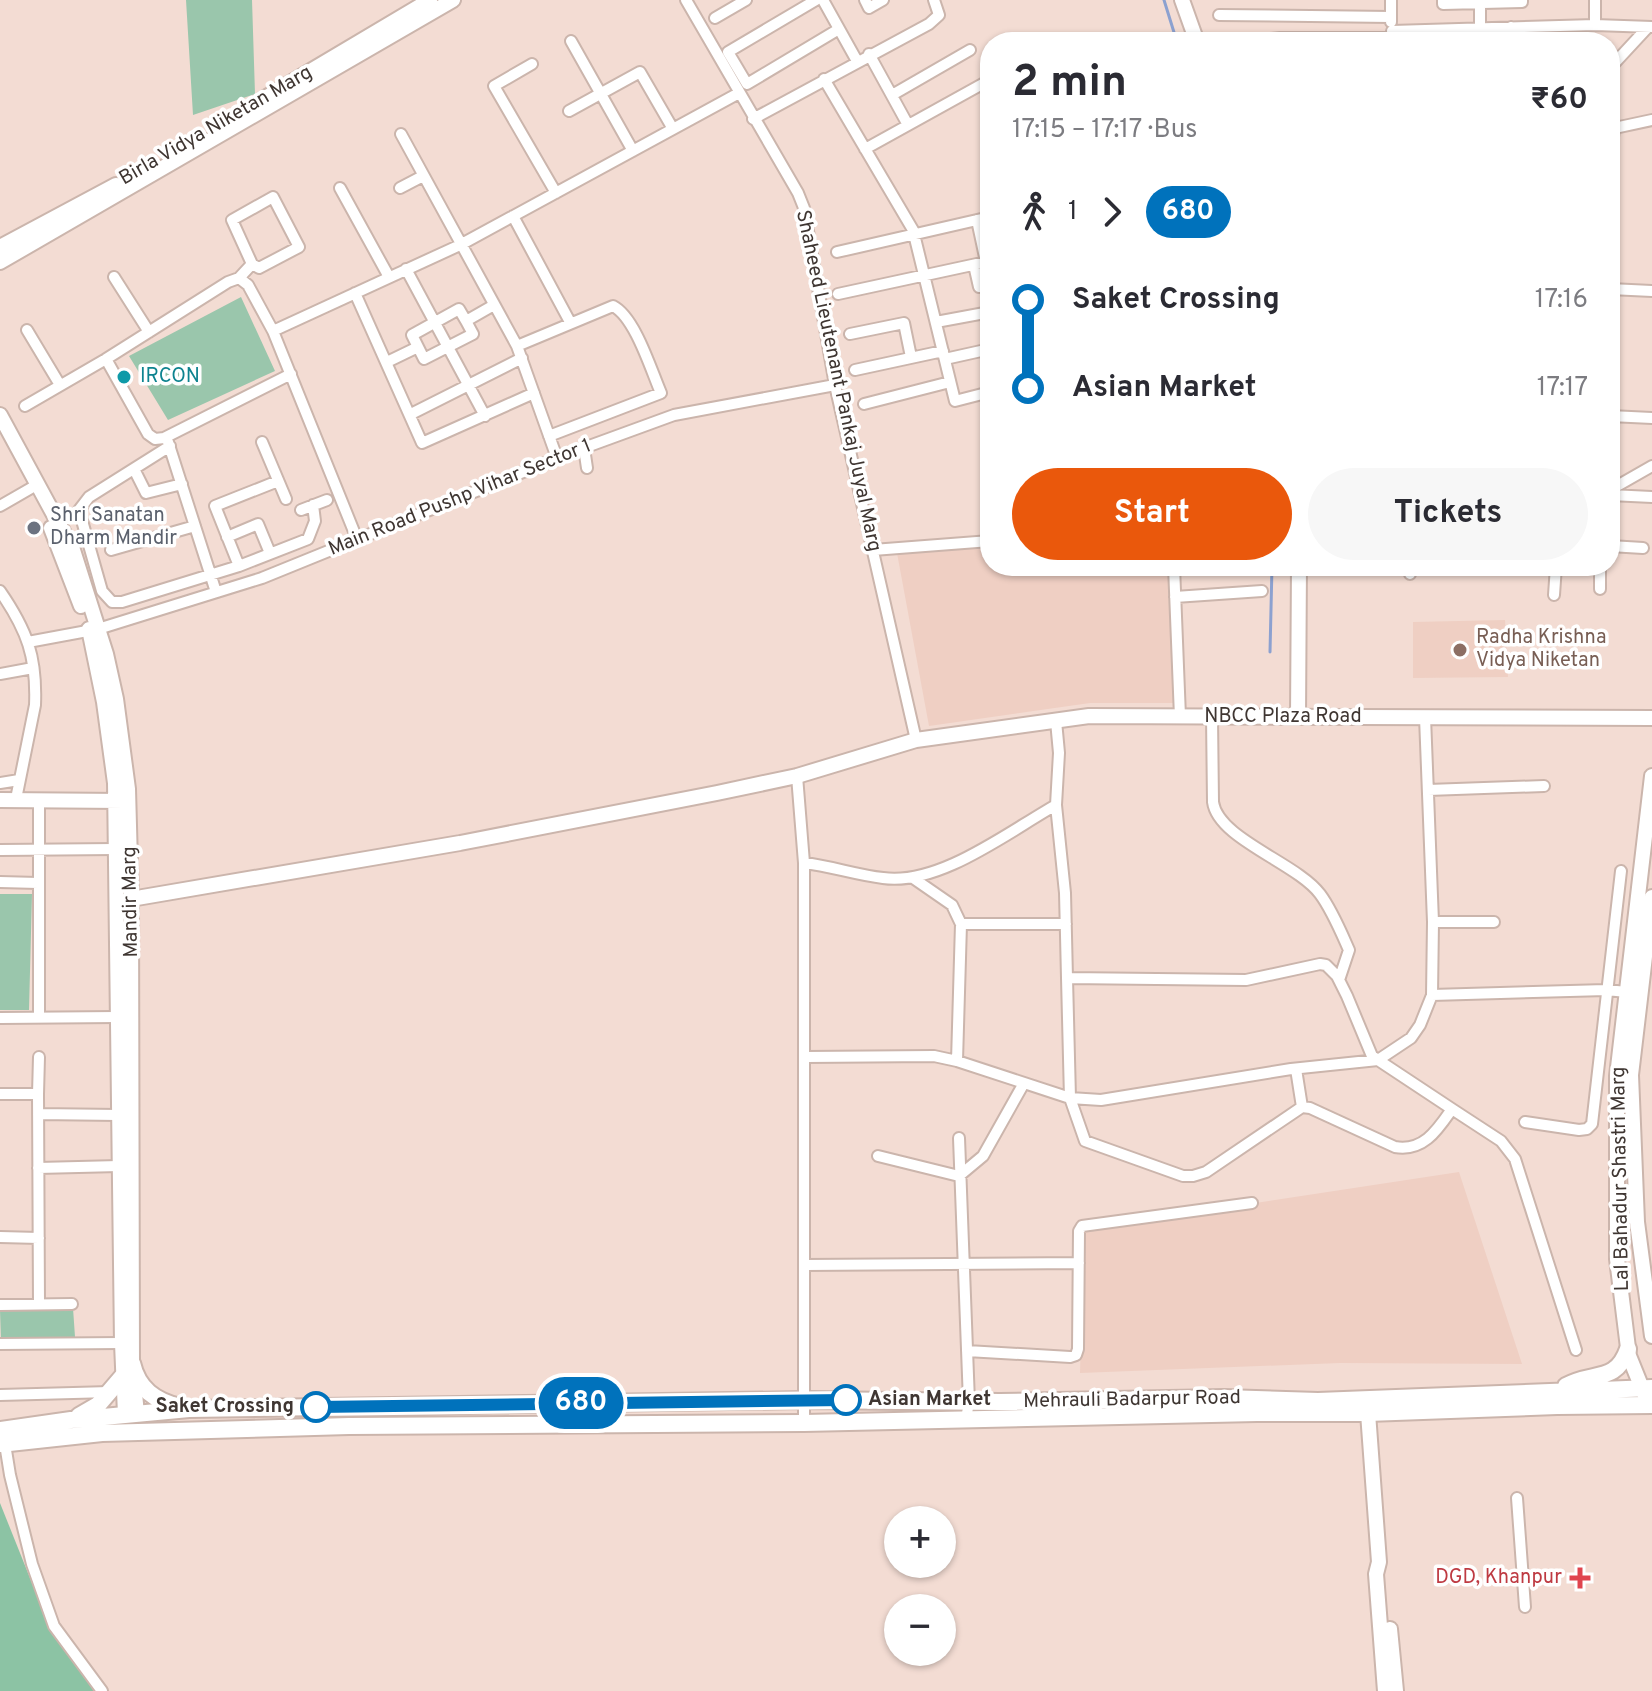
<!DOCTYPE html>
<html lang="en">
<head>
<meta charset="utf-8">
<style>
	body { margin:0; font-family:Overpass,sans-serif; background:#f7f7f7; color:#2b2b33; height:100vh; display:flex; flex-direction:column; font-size:30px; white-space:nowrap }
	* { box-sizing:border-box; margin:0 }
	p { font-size:26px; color:#7c7c81 }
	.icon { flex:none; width:44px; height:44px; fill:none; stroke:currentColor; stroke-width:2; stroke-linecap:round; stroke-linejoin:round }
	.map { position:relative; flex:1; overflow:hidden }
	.side { position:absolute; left:980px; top:32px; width:640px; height:544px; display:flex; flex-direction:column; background:#fff; border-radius:32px; box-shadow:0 2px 6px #0004 }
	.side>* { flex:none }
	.badge { padding:0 16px; border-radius:26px; font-size:28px; line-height:52px }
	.controls { position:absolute; left:884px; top:1506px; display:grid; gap:16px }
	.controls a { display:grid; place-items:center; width:72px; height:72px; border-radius:50%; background:#fff; box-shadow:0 2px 6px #0004; font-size:40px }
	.map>.badge { position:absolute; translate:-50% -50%; box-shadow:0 0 0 4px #fff }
	.legs { display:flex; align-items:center; gap:12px; height:88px; padding:0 32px; font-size:26px }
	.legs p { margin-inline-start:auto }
	.headline { display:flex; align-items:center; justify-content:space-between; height:136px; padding:0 32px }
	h1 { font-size:44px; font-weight:700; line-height:60px }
	.action { display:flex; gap:16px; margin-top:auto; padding:16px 32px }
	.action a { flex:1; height:92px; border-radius:48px; background:#ea580c; color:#fff; font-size:32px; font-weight:700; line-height:92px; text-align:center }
	.action a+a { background:#f7f7f7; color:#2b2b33 }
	ul { padding:0 32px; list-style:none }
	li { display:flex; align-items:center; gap:28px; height:88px; font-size:30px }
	li i { display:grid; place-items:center; width:12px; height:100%; margin:0 10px; background:currentColor }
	li i::after { content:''; width:20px; height:20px; margin:-10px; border:6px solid; border-radius:50%; background:#fff }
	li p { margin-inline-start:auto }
	li:first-child i { background:linear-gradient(#0000 50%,currentColor 0) }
	li:last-child i { background:linear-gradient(currentColor 50%,#0000 0) }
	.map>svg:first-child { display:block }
	.built { fill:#efcfc3 }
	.green { fill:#9ac6ac }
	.forest { fill:#8cc3a4 }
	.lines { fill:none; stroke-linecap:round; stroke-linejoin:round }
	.stream { stroke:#8ca1d0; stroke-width:3 }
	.street-casing { stroke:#cbb5ac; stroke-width:14 }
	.secondary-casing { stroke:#cbb5ac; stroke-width:18 }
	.primary-casing { stroke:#cbb5ac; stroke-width:20 }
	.street { stroke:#fff; stroke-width:10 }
	.secondary { stroke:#fff; stroke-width:14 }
	.primary { stroke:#fff; stroke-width:16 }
	.line-1-casing { stroke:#fff; stroke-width:18 }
	.line-1 { stroke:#0072bc; stroke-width:12 }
	.culture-dot { fill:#0f9aa8; stroke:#fff; stroke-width:3 }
	.worship-dot { fill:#6b7280; stroke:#fff; stroke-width:3 }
	.education-dot { fill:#8d6e63; stroke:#fff; stroke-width:3 }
	.stop-1-dot { fill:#fff; stroke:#0072bc; stroke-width:4 }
	.health-dot { fill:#e0444e; stroke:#fff; stroke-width:3 }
	.labels { text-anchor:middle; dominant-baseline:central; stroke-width:7; stroke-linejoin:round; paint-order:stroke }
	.street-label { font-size:20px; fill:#3f3632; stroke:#fff }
	.culture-label { font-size:20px; fill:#0d838f; stroke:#fff; text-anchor:start }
	.worship-label { font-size:20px; fill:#5b616d; stroke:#fff; text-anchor:start }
	.education-label { font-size:20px; fill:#785e54; stroke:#fff; text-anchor:start }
	.stop-label { font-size:20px; font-weight:bold; fill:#3f3632; stroke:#fff; text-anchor:start }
	.health-label { font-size:20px; fill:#be3a42; stroke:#fff; text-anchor:end }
</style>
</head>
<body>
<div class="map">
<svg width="1652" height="1691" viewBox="0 0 1652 1691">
	<rect width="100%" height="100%" fill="#f3dcd3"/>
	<path class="built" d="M990,546V566H1168L1174,703H1090L929,726L897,553Z
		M1505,620L1508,677L1413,678V622Z
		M1459,1172L1522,1364L1340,1363L1080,1373L1084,1229Z"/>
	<path class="green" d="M186,0H252L255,94L193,115Z
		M241,297L275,371L168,420L129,356Z
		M0,894H32L29,1010H0Z
		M73,1308L75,1337L1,1341L0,1310Z"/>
	<path class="forest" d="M0,1503L50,1628L94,1691H0Z"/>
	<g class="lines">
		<path class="stream" d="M1164,0L1177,42
			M1270,652L1272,566"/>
		<g class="street-casing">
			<path id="street" d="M686,0L798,193L804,208L835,385L916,740
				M816,0L728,52L747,84L839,29
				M823,0L857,61
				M865,0L869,8L883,0
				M1391,0V22
				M1443,0V4L1522,2V0
				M1595,0V25L1652,27
				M1219,15L1391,17
				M715,18L746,0
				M1480,28V0
				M1392,31L1595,25
				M571,41L633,151
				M1241,42L1280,38H1392
				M1510,42L1511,27
				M869,54L908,125
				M532,64L494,86L556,193
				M1610,68L1648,27
				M824,79L913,230L955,401L990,392
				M892,95L970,50
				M569,111L640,72L673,129
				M753,119L929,24L939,15L934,0
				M1610,129L1652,120
				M401,134L517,346L557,458
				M865,149L986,82
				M1610,159L1614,129
				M340,188L389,277
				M400,188L423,176
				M513,216L570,322
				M837,252L990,217
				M252,264L232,220L273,197L299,247L259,268L252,264L239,278L228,282L106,359L148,434L155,439L164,438L291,374
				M974,265L979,287
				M406,269L485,416
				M114,277L149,332
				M239,278L248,285L273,331L357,539
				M1610,289L1652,291
				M355,293L422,443L534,393
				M838,294L986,262L977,220
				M936,322L990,312
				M27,330L60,385
				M273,331L460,245L739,93
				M850,334L904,323L911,357
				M517,346L613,306C635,317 651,370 661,393L549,436
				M418,347L424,359L473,334L466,321
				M945,359L990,349
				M387,362L418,347L412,335L459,309L466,321L494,305
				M855,370L943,351
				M864,404L950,382
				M25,406L106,359
				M411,414L522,358
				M1610,416L1652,418
				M168,442L216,592
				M262,442L286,499
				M170,446L89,497L79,510L102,591L112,602H122L239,566L215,506L278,481
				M584,448L587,468
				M134,469L146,493L182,484
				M1610,490L1652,466
				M1610,495L1652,497
				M0,506L33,487
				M301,510L327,500
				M227,537L258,524L270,553
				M1610,546L1643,548
				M111,550L195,526
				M873,550L990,541
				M239,566L308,539L315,521L313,505
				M1174,566L1180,717
				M1410,574V566
				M1600,589V566
				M0,591C27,630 37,657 35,705L16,799
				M1554,595L1556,566
				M1175,597L1262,591
				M28,642L98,629L262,578L570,453L674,415L835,385
				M0,674L33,668
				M1212,717L1213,802C1218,839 1297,863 1320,894C1332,910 1341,932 1349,950L1339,980
				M1425,717L1433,922L1432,995L1420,1025L1411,1038L1378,1060L1291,1069L1101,1100L1070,1098L1067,978L1246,980L1320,964L1326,965L1337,976L1347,996L1372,1056L1378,1060L1452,1109
				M1056,721L1059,753L1056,805L1065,893L1067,978
				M797,776L804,863V1423
				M0,783L19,780
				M1428,790L1544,786
				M0,850L116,849
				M804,863C831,866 856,875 883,878C939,886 1008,832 1056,805
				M913,878L952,905L961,924L957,1061
				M0,882L38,883
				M1433,922H1494
				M961,924H1066
				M1432,995L1606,990L1627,992
				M0,1018L117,1017
				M39,1018V800
				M806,1057L934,1056L957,1061L1070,1098L1085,1141L1183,1176H1193L1206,1172L1302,1107L1310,1108L1395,1147C1424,1152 1438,1129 1452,1109L1501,1141L1515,1159L1576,1350
				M1296,1069L1302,1107
				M0,1094H38L39,1304
				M38,1094L39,1057
				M38,1114L118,1115
				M1525,1122L1579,1130L1587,1129L1592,1124L1621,871
				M959,1138L969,1402L966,1419
				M878,1156L959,1176L983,1156L1024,1083
				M38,1168L119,1166
				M0,1237L39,1238
				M805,1265L1079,1263
				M0,1305L72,1304
				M0,1344L122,1343
				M967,1351L1070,1357L1076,1355L1078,1349L1079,1231L1082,1226L1252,1203
				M0,1395L110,1392
				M5,1444L10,1475L32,1564L54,1626L102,1691
				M1517,1498L1525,1607"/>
		</g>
		<g class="secondary-casing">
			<path id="secondary" d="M1182,0L1197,42
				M255,104L430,0
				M0,247L116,185
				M0,262L453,0
				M0,415L73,550L106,654L116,699L128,789L131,899L132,1363L137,1414
				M51,528L81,606
				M89,629L104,702L115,783L122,1343L125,1414
				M1298,717L1299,566
				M0,800L124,801
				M1652,897L1631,1075L1637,1222L1652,1336
				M131,899L460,843L717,793L797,776L916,740L1089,716L1652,718
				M1646,1398L1629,1356L1617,1259V1076L1652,776
				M1368,1413L1379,1562L1376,1574L1385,1691
				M1390,1629L1396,1691"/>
		</g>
		<g class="primary-casing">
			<path id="primary" d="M132,1363C138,1389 155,1401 180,1407
				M1566,1386C1592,1371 1616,1384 1628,1349
				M79,1416L98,1405L122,1377
				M0,1430L71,1420L189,1409L805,1400L1000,1402L1224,1398L1318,1401L1652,1388
				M0,1444L102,1433L349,1426L804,1423L1257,1413H1368L1557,1406L1652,1405"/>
		</g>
		<use href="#street" class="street"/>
		<use href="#secondary" class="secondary"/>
		<use href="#primary" class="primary"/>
	</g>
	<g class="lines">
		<g class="line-1-casing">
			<path id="line-1" d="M316,1407L846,1400"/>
		</g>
		<use href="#line-1" class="line-1"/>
	</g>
	<circle class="culture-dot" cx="124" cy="377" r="8"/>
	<circle class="worship-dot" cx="34" cy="528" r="8"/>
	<circle class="education-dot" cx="1460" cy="650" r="8"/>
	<g class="stop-1-dot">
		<circle cx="846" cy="1400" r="14"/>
		<circle cx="316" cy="1407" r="14"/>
	</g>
	<path class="health-dot" d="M1576 1566h8v8h8v8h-8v8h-8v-8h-8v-8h8z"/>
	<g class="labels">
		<g class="street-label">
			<text transform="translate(216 126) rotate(-30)">Birla Vidya Niketan Marg</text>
			<text transform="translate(838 381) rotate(78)">Shaheed Lieutenant Pankaj Juyal Marg</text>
			<text transform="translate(460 498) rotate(-22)">Main Road Pushp Vihar Sector 1</text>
			<text x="1283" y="717">NBCC Plaza Road</text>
			<text transform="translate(131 902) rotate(-91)">Mandir Marg</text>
			<text transform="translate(1621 1179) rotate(-91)">Lal Bahadur Shastri Marg</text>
			<text transform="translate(1132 1400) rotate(-1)">Mehrauli Badarpur Road</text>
		</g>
		<g class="culture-label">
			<text x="140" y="377">IRCON</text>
		</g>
		<g class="worship-label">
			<text x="50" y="516">Shri Sanatan<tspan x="50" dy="23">Dharm Mandir</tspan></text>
		</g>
		<g class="education-label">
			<text x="1476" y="638">Radha Krishna<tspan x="1476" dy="23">Vidya Niketan</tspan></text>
		</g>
		<g class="stop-label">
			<text x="868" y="1400">Asian Market</text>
			<text x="294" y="1407" text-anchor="end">Saket Crossing</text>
		</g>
		<g class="health-label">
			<text x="1562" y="1578">DGD, Khanpur</text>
		</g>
	</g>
</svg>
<div class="controls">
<a>+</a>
<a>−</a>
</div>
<b class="badge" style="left:581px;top:1403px;background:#0072bc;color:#fff">680</b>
<section class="side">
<div class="headline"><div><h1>2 min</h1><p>17:15 – 17:17 · Bus</p></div><b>₹60</b></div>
<div class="legs"><svg class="icon" aria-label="walk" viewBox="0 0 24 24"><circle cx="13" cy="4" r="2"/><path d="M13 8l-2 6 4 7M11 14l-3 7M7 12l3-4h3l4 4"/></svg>1<svg class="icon" aria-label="forward" viewBox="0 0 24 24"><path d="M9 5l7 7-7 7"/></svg><b class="badge" style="background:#0072bc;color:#fff">680</b></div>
<ul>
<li><i style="color:#0072bc"></i><b>Saket Crossing</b><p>17:16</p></li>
<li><i style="color:#0072bc"></i><b>Asian Market</b><p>17:17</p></li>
</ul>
<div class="action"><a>Start</a><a>Tickets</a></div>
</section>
</div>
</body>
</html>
